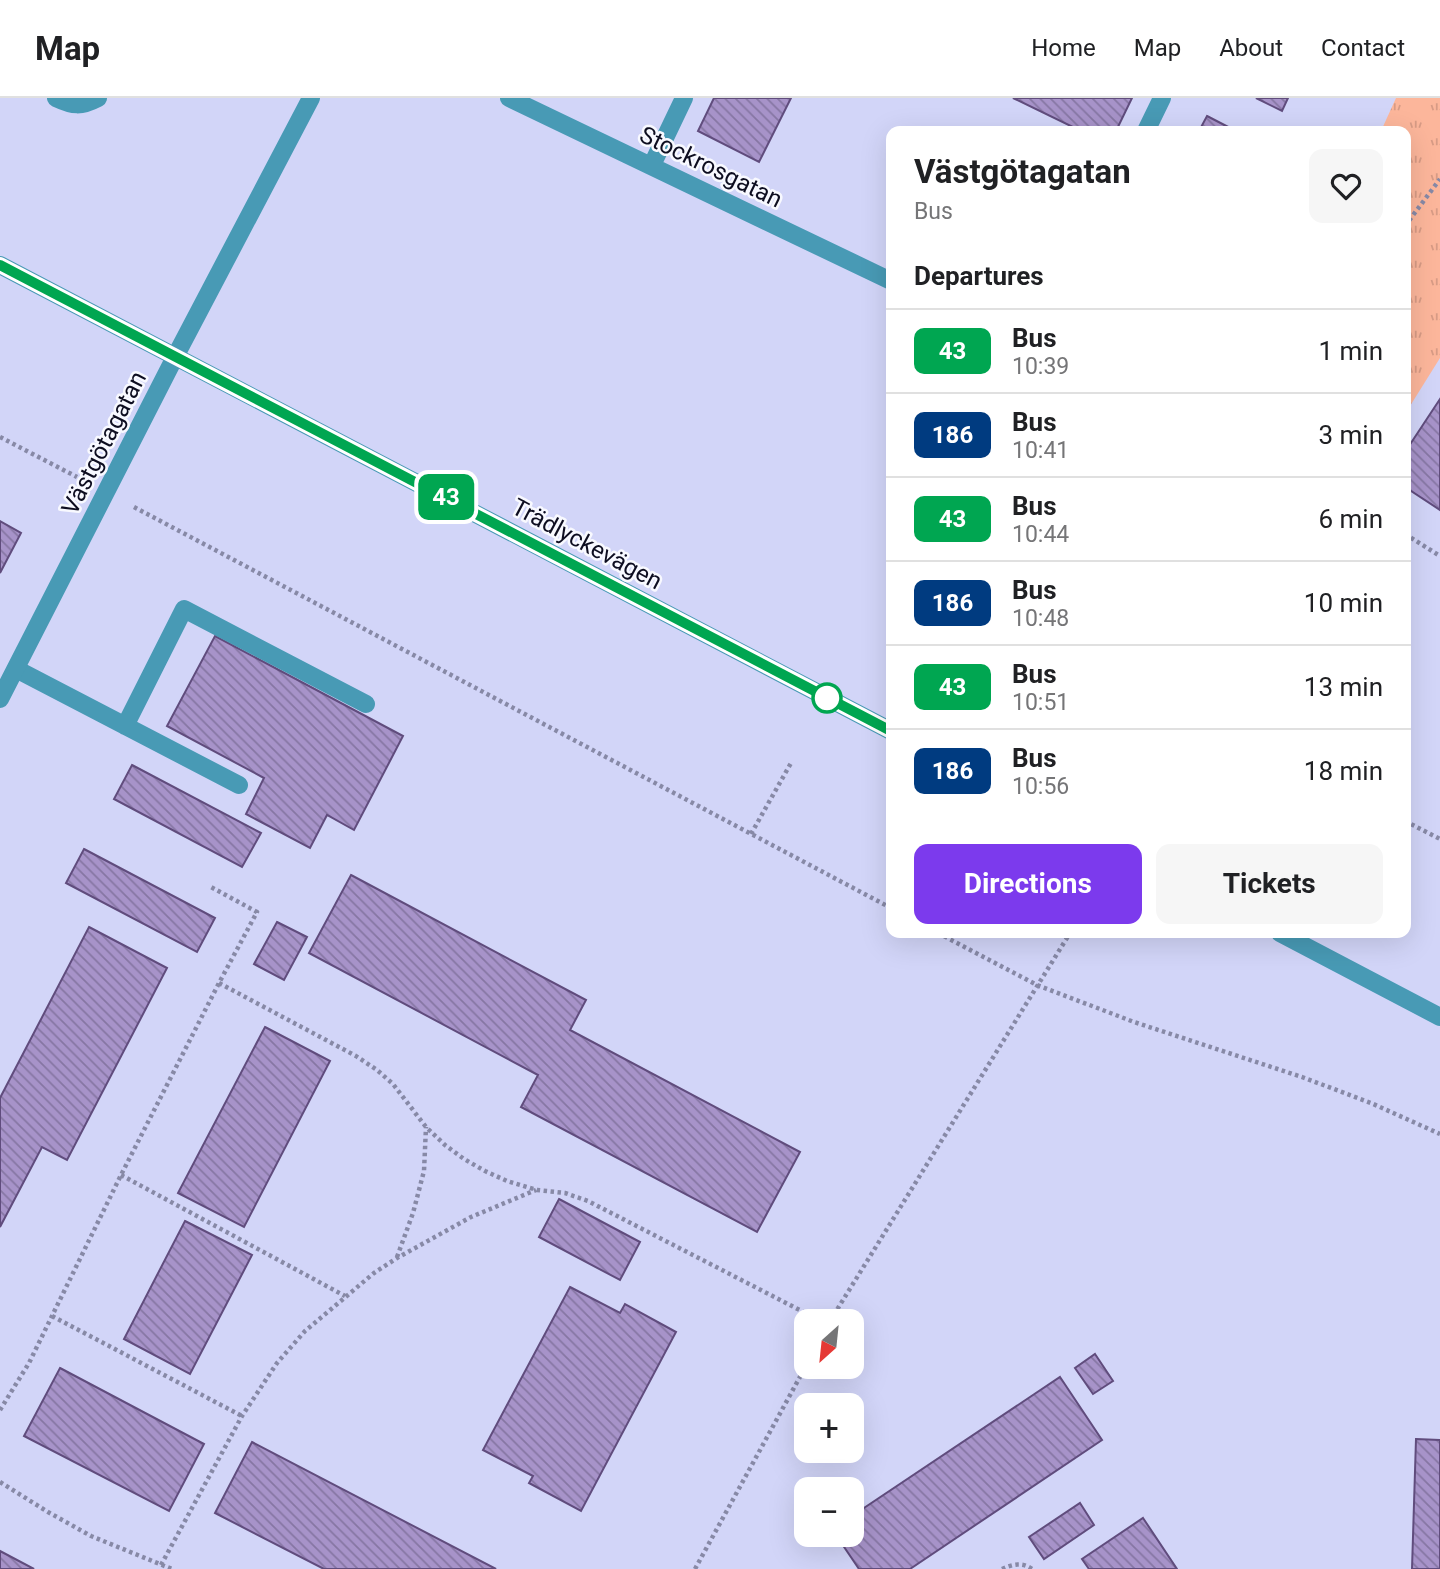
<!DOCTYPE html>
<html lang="en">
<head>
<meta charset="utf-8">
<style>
	body { margin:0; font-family:Roboto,sans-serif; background:#f6f6f6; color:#202124; height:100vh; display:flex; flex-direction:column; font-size:26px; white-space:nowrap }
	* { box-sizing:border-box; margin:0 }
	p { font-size:23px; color:#757577 }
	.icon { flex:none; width:38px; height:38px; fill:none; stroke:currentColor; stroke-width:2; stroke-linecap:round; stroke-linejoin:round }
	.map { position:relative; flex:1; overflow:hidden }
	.panel { position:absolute; left:886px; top:28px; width:525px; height:812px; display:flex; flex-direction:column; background:#fff; border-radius:14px; box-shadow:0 7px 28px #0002 }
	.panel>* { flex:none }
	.badge { padding:0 14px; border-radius:10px; font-size:24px; line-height:46px }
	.needle { width:46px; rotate:207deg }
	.fabs { position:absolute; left:794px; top:1211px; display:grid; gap:14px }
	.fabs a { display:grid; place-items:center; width:70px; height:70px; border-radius:14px; background:#fff; box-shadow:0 7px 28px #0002; font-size:35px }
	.map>.badge { position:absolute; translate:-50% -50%; box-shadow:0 0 0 4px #fff }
	h2 { padding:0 28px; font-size:26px; line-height:63px }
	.round { display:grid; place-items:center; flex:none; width:74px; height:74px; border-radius:14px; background:#f6f6f6 }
	.overview { display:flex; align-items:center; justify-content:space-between; height:119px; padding:0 28px }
	h1 { font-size:33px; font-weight:700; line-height:52px }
	.cta { display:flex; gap:14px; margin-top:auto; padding:14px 28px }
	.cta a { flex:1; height:80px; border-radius:14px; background:#7c3aed; color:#fff; font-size:28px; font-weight:700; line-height:80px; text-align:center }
	.cta a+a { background:#f6f6f6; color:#202124 }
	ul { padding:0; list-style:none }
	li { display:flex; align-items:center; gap:21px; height:84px; padding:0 28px; border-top:2px solid #e0e0e0 }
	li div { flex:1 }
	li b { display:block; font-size:26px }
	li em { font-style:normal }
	li .badge { min-width:77px; font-weight:700; text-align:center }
	header { display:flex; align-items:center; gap:42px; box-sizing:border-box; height:98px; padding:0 35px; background:#fff; border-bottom:2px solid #e0e0e0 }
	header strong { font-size:33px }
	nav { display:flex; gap:38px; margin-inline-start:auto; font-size:24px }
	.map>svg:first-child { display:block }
	.grass { fill:url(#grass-tufts) }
	.building { fill:url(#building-back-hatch); stroke:#604c7d; stroke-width:2 }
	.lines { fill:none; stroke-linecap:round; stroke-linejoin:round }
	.path { stroke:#8789a6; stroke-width:4.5; stroke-dasharray:3.5 3.5; stroke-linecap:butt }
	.service { stroke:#489ab5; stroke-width:18 }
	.minor { stroke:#489ab5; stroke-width:18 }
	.tertiary { stroke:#489ab5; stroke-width:18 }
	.line-casing { stroke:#fff; stroke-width:16 }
	.line { stroke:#00a651; stroke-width:10 }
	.stop-dot { fill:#fff; stroke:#00a651; stroke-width:3.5 }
	.labels { text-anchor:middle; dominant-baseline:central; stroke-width:5; stroke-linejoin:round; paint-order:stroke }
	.street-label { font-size:24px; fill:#0d0d20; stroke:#f8f9ff }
</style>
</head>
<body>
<header>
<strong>Map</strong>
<nav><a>Home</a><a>Map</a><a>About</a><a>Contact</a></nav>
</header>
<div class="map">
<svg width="1440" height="1471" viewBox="0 0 1440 1471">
	<defs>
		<pattern id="grass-tufts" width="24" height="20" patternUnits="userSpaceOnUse" patternTransform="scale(1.75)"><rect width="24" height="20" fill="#fcb69b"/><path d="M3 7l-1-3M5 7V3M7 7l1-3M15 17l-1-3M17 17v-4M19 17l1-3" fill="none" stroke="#d79b85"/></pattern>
		<pattern id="building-back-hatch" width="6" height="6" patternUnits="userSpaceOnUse" patternTransform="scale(1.75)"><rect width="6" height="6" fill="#a793c9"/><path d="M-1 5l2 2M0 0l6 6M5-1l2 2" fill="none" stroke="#8676a3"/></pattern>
	</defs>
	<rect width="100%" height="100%" fill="#d2d5f8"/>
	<path class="grass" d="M1396,0H1440V260L1405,316V33H1381Z"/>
	<path class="building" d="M714,0H791L759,64L698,33Z
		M1013,0H1132L1116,33H1081Z
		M1256,0H1288L1282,13Z
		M1207,18L1236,33H1199Z
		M1440,301V412L1405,389V354Z
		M0,423L21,435L0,475Z
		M215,538L403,638L354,732L327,717L310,750L246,716L264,680L167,628Z
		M132,667L261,735L242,769L114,701Z
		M84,751L215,820L197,854L66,785Z
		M351,777L586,902L570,932L800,1054L757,1134L521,1009L538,977L309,855Z
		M277,824L307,839L284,882L254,866Z
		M89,829L167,870L67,1062L42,1049L0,1129V1000Z
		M265,929L330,963L244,1129L178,1095Z
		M559,1101L640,1144L620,1182L539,1139Z
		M185,1123L252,1157L190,1276L124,1241Z
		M570,1189L620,1215L625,1206L676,1234L581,1413L529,1385L533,1378L483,1352Z
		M1095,1256L1113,1283L1093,1296L1075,1270Z
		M60,1270L204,1346L169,1413L24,1338Z
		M1060,1279L1102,1342L910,1471H859L836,1437H852V1418Z
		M1416,1341L1440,1342V1471H1412Z
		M252,1344L496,1471H324L215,1415Z
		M1080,1405L1094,1427L1044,1461L1029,1439Z
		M1143,1420L1177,1471H1089L1082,1461Z
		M0,1453L34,1471H0Z"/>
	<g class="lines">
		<path class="path" d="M1405,128L1440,81
			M0,339L77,379
			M134,409L891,810
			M1405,436L1440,458
			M1405,723L1440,741
			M751,736L791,665
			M938,835L1037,887L1134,924L1302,979L1371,1005L1440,1036
			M219,885L356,958L377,972L393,986L426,1029L445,1047L464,1061L485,1073L507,1083L537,1092L565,1095L588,1103L821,1223
			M121,1077L345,1198
			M397,1159L413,1115L424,1073L426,1029
			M52,1218L242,1318
			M830,1223L1070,835
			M0,1312L29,1265L121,1077L219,885L257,814L211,789
			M0,1384L48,1414L91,1438L172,1471
			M161,1467L242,1318L277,1265L305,1233L374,1175L397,1160L471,1119L536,1092
			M695,1471L807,1266
			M1002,1471C1013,1466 1022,1464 1032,1471"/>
		<path class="service" d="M56,0C73,8 81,9 98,0
			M16,571L239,687
			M125,628L184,511L366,606"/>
		<path class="minor" d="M509,0L891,183
			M1146,33L1162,0
			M652,67L684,0
			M0,601L175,259L311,0"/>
		<path class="tertiary" d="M0,167L891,633
			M1280,835L1440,919"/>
	</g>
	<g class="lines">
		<g class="line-casing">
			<path id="line" d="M0,167L891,633"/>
		</g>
		<use href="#line" class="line"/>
	</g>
	<circle class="stop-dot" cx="827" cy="600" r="14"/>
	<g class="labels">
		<g class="street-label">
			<text transform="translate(711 69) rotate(26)">Stockrosgatan</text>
			<text transform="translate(104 345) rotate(-63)">Västgötagatan</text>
			<text transform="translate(587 446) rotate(28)">Trädlyckevägen</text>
		</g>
	</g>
</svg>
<div class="fabs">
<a><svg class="needle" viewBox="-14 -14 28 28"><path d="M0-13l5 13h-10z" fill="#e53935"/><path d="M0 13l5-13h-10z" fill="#757577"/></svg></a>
<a>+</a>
<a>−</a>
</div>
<b class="badge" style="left:446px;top:399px;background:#00a651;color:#fff">43</b>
<section class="panel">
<div class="overview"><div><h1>Västgötagatan</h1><p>Bus</p></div><a class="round"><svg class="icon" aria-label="heart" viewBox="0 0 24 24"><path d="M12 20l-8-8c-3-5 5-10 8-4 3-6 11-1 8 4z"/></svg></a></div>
<h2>Departures</h2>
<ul>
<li><span class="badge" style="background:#00a651;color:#fff">43</span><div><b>Bus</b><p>10:39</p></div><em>1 min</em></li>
<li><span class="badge" style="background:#003b80;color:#fff">186</span><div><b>Bus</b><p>10:41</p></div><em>3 min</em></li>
<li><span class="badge" style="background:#00a651;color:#fff">43</span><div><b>Bus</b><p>10:44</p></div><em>6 min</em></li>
<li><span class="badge" style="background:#003b80;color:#fff">186</span><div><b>Bus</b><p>10:48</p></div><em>10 min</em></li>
<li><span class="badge" style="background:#00a651;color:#fff">43</span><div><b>Bus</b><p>10:51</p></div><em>13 min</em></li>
<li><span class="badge" style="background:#003b80;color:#fff">186</span><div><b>Bus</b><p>10:56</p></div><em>18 min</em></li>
</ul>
<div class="cta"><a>Directions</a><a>Tickets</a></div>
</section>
</div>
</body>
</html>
